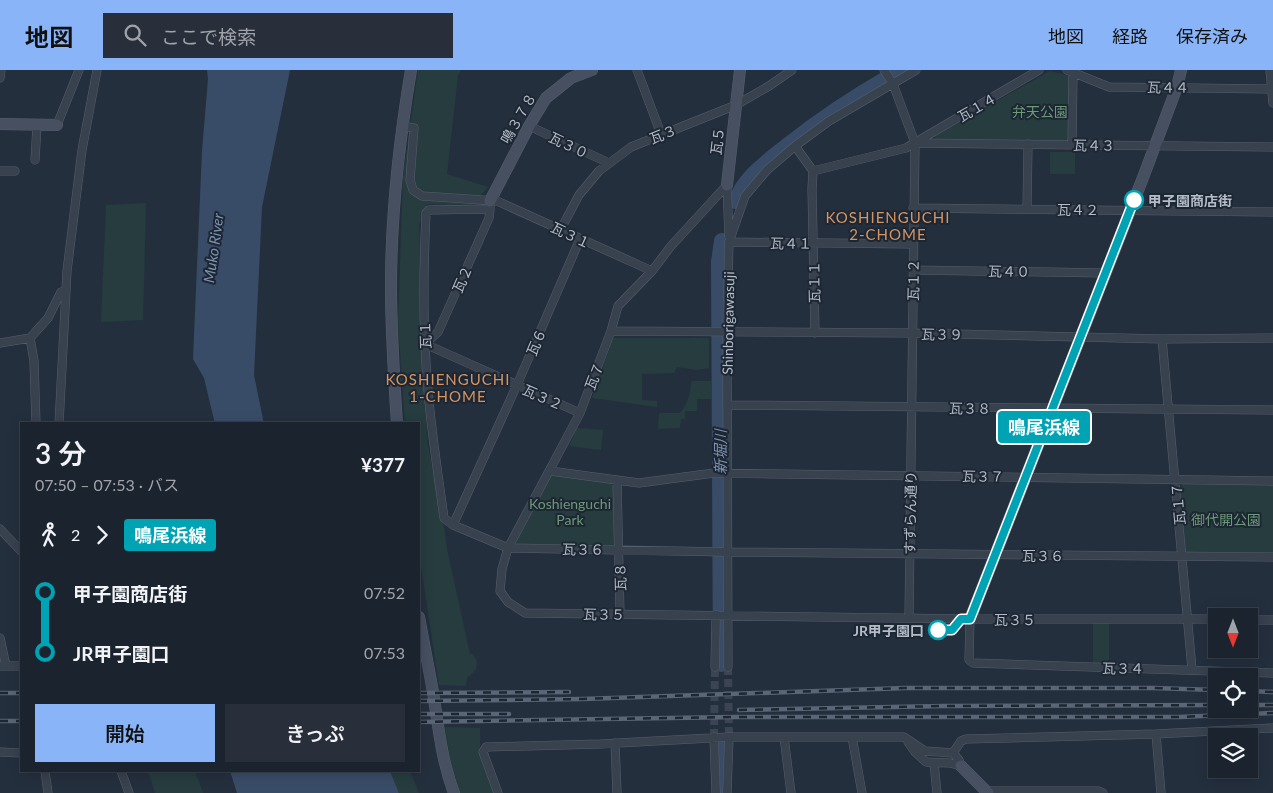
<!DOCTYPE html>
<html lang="ja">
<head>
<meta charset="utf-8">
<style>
	body { margin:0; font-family:Lato,"Noto Sans JP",sans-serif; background:#282f3a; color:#f1f3f6; height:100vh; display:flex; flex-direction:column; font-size:19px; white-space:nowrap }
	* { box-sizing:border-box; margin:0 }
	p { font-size:16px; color:#a0a4aa }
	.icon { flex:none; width:28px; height:28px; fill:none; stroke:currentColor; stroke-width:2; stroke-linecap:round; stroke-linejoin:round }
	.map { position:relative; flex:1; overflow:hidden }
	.sheet { position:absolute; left:20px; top:352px; width:400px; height:350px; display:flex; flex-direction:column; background:#1b232e; border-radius:0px; box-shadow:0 2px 12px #0003,0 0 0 1px #39404a }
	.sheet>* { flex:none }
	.badge { padding:0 10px; border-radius:4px; font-size:18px; line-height:32px }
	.needle { width:32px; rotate:180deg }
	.controls { position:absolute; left:1208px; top:538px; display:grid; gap:10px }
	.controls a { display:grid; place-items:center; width:50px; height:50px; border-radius:0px; background:#1b232e; box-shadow:0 2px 12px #0003,0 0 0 1px #39404a; font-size:25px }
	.map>.badge { position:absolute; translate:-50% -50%; box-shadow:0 0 0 2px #fff }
	.legs { display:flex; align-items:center; gap:8px; height:55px; padding:0 15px; font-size:16px }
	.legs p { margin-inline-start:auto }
	.overview { display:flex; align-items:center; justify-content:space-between; height:85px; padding:0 15px }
	h1 { font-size:28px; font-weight:600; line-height:38px }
	.cta { display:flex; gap:10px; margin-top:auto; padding:10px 15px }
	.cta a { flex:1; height:58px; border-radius:0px; background:#8ab4f8; color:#111; font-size:20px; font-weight:600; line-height:58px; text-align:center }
	.cta a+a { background:#282f3a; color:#f1f3f6 }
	ul { padding:0 15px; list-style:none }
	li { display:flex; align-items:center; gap:18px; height:60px; font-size:19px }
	li i { display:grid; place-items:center; width:8px; height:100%; margin:0 6px; background:currentColor }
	li i::after { content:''; width:12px; height:12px; margin:-6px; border:4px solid; border-radius:50%; background:#1b232e }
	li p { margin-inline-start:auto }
	li:first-child i { background:linear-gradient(#0000 50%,currentColor 0) }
	li:last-child i { background:linear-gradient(currentColor 50%,#0000 0) }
	header { display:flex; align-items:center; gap:30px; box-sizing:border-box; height:70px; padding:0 25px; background:#8ab4f8; color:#111 }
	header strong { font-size:24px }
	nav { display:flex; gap:28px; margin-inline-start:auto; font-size:18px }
	.search { width:350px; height:45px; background:#282f3a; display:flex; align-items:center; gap:12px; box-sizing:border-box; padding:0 18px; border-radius:0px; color:#a0a4aa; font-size:19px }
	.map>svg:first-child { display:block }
	.green { fill:#263c3f }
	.water { fill:#394c67 }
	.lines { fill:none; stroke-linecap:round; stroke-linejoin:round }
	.river { stroke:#394c67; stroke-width:16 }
	.street-tunnel { stroke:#3a4453; stroke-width:8; stroke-dasharray:8 4; stroke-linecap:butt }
	.street-casing { stroke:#565f6c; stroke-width:9 }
	.secondary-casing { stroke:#565f6c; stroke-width:12 }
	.street { stroke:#38414e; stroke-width:8 }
	.secondary { stroke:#465061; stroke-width:11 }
	.rail-casing { stroke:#5a6575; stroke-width:4.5 }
	.rail { stroke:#1d2633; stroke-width:2.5; stroke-dasharray:8; stroke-linecap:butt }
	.line-1-casing { stroke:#fff; stroke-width:11 }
	.line-1 { stroke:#00a3b4; stroke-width:8 }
	.stop-1-dot { fill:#fff; stroke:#00a3b4; stroke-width:2.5 }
	.labels { text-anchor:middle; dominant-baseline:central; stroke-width:4; stroke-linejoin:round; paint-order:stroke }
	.street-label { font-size:14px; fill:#b4bcc9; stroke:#1d2633 }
	.park-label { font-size:14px; fill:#6b9a76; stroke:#1d2633 }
	.stop-label { font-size:14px; font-weight:bold; fill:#b4bcc9; stroke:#1d2633; text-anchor:start }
	.neighbourhood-label { font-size:15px; letter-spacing:1px; fill:#d59563; stroke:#1d2633 }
	.water-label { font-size:15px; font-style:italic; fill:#7c92b1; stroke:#1d2633 }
</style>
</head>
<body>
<header>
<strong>地図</strong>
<div class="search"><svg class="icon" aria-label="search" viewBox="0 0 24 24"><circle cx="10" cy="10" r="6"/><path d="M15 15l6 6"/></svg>ここで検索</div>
<nav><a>地図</a><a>経路</a><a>保存済み</a></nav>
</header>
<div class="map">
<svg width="1273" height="723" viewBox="0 0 1273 723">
	<rect width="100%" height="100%" fill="#242f3e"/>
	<path class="green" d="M418,0H461L458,5L447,104L488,117L471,136L427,134L419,155L427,371L444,457L447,479L470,584H473L477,591L476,600L467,608L466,616L439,615L419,483V354H405L398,252L403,107Z
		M1050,1L1070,6L1069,72L936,69L935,66Z
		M1050,82H1075V104H1050Z
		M146,133L143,250L101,252L106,135Z
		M613,268H709V298L696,300L677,297L674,303L642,304V330L657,331V337L592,328Z
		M691,311H711V329H697V341H685V349H681L680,358L658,359L659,343H680C688,333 691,323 691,311Z
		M577,358L603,360L601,380L569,376Z
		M552,403L611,413L615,417L616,472L612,476L517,475L515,472Z
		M1183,414L1273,415V483L1185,482L1180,418Z
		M1093,552H1109V594H1093Z
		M445,657L480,658V684L495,723H460L450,688Z
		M148,701H195L203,723H155Z
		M390,701H410L419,723H399Z"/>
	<path class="water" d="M207,0H290L262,137L254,305L264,354H215L204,308L193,289L202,81L208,9Z
		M230,701H390L399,723H237Z"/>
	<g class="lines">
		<path class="river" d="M736,131C745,107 767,92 787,76C825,46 860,23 902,0
			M721,594L719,192L722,171
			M721,723V673"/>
		<path class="street-tunnel" d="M728,597L729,667
			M714,667L715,597"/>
		<g class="street-casing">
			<path id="street" d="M637,0L661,64
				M884,0L893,14L915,73L909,548
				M1067,0L1109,17L1273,19
				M1270,0L1273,33
				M0,8L1,0
				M57,55L79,0
				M402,56L414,58L410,110L413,120L422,126L497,131L652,201
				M529,56L609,93
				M915,73L1273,77
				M1072,75L1073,2
				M795,76L813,101L812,119L815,263
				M35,90L37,55
				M0,101H15
				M813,101L906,78L1039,0
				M727,115L671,176L652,201L618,236L611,261L580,343L508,478L502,499L500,521L508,532L525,543L970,549H1216
				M727,115L729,166
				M490,131V139L429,140L426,143C424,186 423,230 425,273C427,332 436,390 444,448L453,455L508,478L728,482L1273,487
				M913,138L1273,142
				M490,139L489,148L438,262L425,274L580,343
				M1027,139L1028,74
				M561,159L579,125L599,101L631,77L736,35L769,16L792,0
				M729,172L913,174
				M913,200L1105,203
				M611,261L912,263L1162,269L1273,268
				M30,268L48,248L61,222L65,223
				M1162,269L1192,599
				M0,273L30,268L34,291L36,354
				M727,335L1273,340
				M59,354L67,201L82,80L97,0
				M550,401L639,413L714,403L1273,411
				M617,410L620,544
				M453,455L517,315L580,169
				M0,459L21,481
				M970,549L969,590L973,593L1273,603
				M1249,550H1273
				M0,568L6,596
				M0,596H21
				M715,597L716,545
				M728,597L727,262L729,172L745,126L767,100L795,76L829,51L916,0
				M1156,664L1161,723
				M714,667L716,723
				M784,667L791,723
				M852,667L862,723
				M908,672L915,682L926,692L950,693L961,696
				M615,673L617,723
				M0,682L21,683
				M953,683L961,671L966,669L1156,664L1273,658
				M934,693L937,723
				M45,701L48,723
				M121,701L129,723
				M986,721H1098L1103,723
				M498,723L483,682L486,677L600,674L729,667H904L925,681L953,683L959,690L961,696
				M727,723L729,667"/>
		</g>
		<g class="secondary-casing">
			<path id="secondary" d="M0,54L57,55
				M727,115L740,0
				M490,131L529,56L546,28L571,8L592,0
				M397,354C394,308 391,262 391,216C391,144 399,72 411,0
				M419,547C423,568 427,589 431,611C438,649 440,686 454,723
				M970,549L1144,105L1177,17L1181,0
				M961,696L988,723"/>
		</g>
		<use href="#street" class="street"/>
		<use href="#secondary" class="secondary"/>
		<g class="rail-casing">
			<path id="rail" d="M1249,621L1273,622
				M0,623H21
				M419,623L569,622
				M419,631L583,629L905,618H1153L1216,620
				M1249,635H1273
				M739,640L944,636L1216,635
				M419,644H509
				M0,651H21
				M419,652L735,647H1179L1273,643"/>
		</g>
		<use href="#rail" class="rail"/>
	</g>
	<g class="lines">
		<g class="line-1-casing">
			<path id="line-1" d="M938,560H952L961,549H970L1134,130"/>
		</g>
		<use href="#line-1" class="line-1"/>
	</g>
	<g class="stop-1-dot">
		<circle cx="1134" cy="130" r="9"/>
		<circle cx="938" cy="560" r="9"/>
	</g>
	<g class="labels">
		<g class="street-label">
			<text transform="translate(1168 17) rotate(1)">瓦４４</text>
			<text transform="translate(977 37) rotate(-30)">瓦１４</text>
			<text transform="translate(518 48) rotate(-60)">鳴３７８</text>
			<text transform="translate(663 64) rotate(-22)">瓦３</text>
			<text transform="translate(717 71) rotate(-83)">瓦５</text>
			<text transform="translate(569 75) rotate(25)">瓦３０</text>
			<text transform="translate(1094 75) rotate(1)">瓦４３</text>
			<text x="1078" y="139">瓦４２</text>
			<text transform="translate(571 165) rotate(25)">瓦３１</text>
			<text transform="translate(791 173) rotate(1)">瓦４１</text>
			<text transform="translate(1009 201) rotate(1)">瓦４０</text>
			<text transform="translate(462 209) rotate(-66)">瓦２</text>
			<text transform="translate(913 210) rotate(-89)">瓦１２</text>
			<text transform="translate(814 212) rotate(-91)">瓦１１</text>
			<text transform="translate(728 253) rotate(-89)">Shinborigawasuji</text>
			<text transform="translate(942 264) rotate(1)">瓦３９</text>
			<text transform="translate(425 265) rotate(-92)">瓦１</text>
			<text transform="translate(536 272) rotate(-67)">瓦６</text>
			<text transform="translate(594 306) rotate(-69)">瓦７</text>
			<text transform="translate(543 327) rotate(24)">瓦３２</text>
			<text transform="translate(970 338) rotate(1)">瓦３８</text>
			<text transform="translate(983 406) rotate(1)">瓦３７</text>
			<text transform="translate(1178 434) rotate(-95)">瓦１７</text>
			<text transform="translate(910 443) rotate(-89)">すずらん通り</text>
			<text transform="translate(583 479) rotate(1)">瓦３６</text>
			<text x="1043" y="485">瓦３６</text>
			<text transform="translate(620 507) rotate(-91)">瓦８</text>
			<text transform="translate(604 544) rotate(1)">瓦３５</text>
			<text x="1015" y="549">瓦３５</text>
			<text transform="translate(1123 598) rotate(1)">瓦３４</text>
		</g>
		<g class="park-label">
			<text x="1040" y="41">弁天公園</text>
			<text x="570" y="433">Koshienguchi<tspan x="570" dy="16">Park</tspan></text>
			<text x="1226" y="449">御代開公園</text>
		</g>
		<g class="stop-label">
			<text x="1148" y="130">甲子園商店街</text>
			<text x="924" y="560" text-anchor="end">JR甲子園口</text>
		</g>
		<g class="neighbourhood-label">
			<text x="888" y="147">KOSHIENGUCHI<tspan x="888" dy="17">2-CHOME</tspan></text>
			<text x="448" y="309">KOSHIENGUCHI<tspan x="448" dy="17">1-CHOME</tspan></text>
		</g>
		<g class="water-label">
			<text transform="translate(213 178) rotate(-82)">Muko River</text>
			<text transform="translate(720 382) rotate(-90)">新堀川</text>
		</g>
	</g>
</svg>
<div class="controls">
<a><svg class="needle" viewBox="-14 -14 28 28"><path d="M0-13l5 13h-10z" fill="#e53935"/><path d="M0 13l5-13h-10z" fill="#a0a4aa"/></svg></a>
<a><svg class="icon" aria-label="locate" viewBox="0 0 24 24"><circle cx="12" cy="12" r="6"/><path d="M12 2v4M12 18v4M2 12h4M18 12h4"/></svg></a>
<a><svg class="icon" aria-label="layers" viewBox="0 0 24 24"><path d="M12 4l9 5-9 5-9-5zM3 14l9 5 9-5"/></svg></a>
</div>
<b class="badge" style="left:1044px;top:357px;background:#00a3b4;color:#fff">鳴尾浜線</b>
<section class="sheet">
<div class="overview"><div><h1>3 分</h1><p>07:50 – 07:53 · バス</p></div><b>¥377</b></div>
<div class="legs"><svg class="icon" aria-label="walk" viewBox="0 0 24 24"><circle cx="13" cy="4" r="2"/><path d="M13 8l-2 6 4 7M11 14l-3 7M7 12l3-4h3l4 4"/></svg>2<svg class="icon" aria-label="forward" viewBox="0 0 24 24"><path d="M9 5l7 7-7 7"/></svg><b class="badge" style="background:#00a3b4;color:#fff">鳴尾浜線</b></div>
<ul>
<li><i style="color:#00a3b4"></i><b>甲子園商店街</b><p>07:52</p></li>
<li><i style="color:#00a3b4"></i><b>JR甲子園口</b><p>07:53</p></li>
</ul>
<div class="cta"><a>開始</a><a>きっぷ</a></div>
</section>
</div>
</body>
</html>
